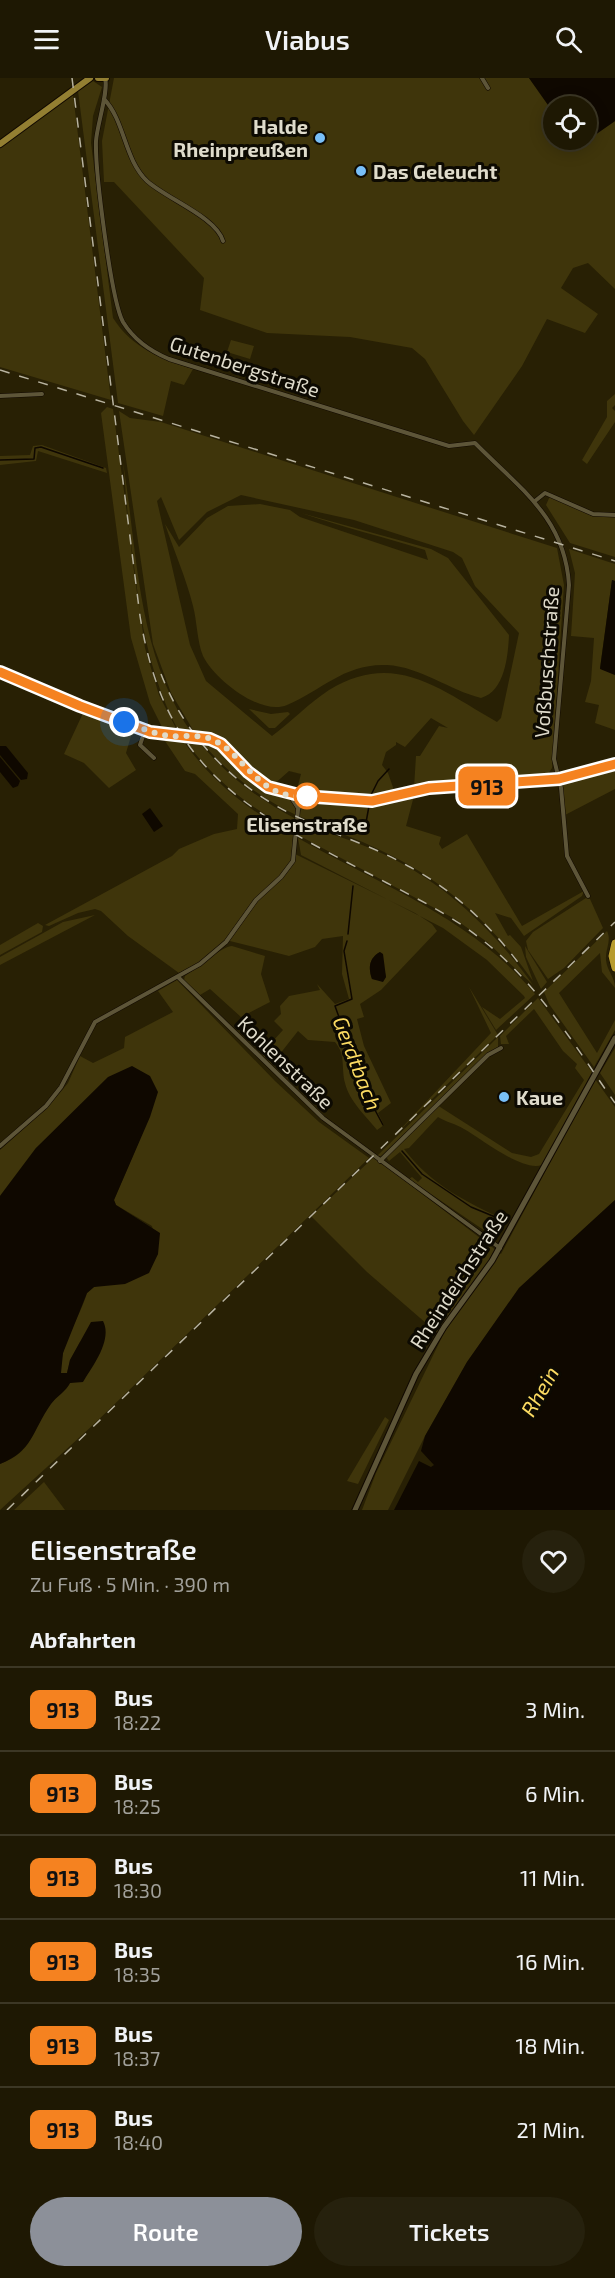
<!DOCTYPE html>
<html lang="de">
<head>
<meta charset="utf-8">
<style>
	body { margin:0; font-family:"Exo 2",sans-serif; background:#26210d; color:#f1f3f6; height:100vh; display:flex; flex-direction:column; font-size:22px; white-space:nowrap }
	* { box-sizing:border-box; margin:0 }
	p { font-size:20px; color:#a1a09a }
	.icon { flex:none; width:33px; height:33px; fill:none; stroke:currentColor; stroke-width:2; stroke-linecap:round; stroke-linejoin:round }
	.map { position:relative; height:1432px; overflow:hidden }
	.drawer { display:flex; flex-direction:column; background:#1e1803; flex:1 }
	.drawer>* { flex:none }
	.badge { padding:0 12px; border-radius:9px; font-size:21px; line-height:39px }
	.buttons { position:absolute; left:543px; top:18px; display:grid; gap:12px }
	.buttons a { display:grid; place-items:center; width:54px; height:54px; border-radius:50%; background:#1e1803; box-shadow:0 3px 15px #0003,0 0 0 2px #3c3725; font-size:30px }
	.you { position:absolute; width:30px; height:30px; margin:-15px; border:4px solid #fff; border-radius:50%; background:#1a73e8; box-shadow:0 0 0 9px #1a73e833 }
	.map>.badge { position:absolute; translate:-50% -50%; box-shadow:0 0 0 3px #fff }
	h2 { padding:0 30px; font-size:22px; line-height:54px }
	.round { display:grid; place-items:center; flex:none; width:63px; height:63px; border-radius:32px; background:#26210d }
	.head { display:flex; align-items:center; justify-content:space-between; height:102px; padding:0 30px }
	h1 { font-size:28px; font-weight:600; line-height:45px }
	.primary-button { display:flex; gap:12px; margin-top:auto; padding:12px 30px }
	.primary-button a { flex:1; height:69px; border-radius:36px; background:#8c9099; color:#fff; font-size:24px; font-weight:600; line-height:69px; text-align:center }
	.primary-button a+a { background:#26210d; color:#f1f3f6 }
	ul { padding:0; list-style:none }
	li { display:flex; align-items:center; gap:18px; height:84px; padding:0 30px; border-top:2px solid #3c3725 }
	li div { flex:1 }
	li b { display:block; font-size:22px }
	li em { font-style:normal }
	li .badge { min-width:66px; font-weight:700; text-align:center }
	header { display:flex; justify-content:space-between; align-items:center; height:78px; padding:0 30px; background:#1e1803; font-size:27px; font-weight:600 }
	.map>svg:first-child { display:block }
	.green { fill:#3f350b; fill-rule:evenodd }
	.water { fill:#0f0800 }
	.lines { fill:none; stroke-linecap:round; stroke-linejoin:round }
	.stream { stroke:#0f0800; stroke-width:1.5 }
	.minor-casing { stroke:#110900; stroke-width:5 }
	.secondary-casing { stroke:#110900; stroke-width:7 }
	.primary-casing { stroke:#110900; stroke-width:8 }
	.motorway-casing { stroke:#110900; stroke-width:8 }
	.minor { stroke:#5d5538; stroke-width:4 }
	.secondary { stroke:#5d5538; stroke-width:5 }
	.primary { stroke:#937f32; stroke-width:6 }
	.motorway { stroke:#b79b2e; stroke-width:7 }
	.rail { stroke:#b8b3a0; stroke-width:1.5; stroke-dasharray:10 10; stroke-linecap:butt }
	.line-casing { stroke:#fff; stroke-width:14 }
	.line { stroke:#f58220; stroke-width:9 }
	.walk { stroke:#dfdbcb; stroke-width:6; stroke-dasharray:0 10.8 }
	.poi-dot { fill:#78bff8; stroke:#0d0a02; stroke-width:2 }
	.stop-dot { fill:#fff; stroke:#f58220; stroke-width:3 }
	.labels { text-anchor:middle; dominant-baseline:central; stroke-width:6; stroke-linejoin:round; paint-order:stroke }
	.poi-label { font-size:20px; font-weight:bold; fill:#dfdbcb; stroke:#0d0a02; text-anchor:start }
	.street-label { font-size:20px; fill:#dfdbcb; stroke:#0d0a02 }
	.stop-label { font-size:20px; font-weight:bold; fill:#dfdbcb; stroke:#0d0a02 }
	.water-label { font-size:21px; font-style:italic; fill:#fcdb62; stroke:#0d0a02 }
</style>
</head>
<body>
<header><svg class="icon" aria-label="menu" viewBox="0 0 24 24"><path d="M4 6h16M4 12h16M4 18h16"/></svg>Viabus<svg class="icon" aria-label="search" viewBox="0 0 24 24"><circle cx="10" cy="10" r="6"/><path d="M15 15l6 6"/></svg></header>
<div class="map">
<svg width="615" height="1432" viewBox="0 0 615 1432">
	<rect width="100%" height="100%" fill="#282004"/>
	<path class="green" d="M114,0H529L553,34L554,62H572L579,68L615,43V211L588,185L573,190L561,210L598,236L585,255L547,241L522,288L474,357L463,343L425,281L412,270L350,259L267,255L200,232L204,200L114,104H104L102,63Z
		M93,3L102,9L93,38L91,65L113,240C133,271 160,280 193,291L184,307L171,303L163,338L118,325L78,13Z
		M73,17L111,322L0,289V69Z
		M231,262L254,268L250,281L227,274Z
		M615,316V327L612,330L615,333V344L587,386L582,382L607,339V323Z
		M107,329L113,331L145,570L159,617L179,656L165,655L150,625L131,560L101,335Z
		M119,333L130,340L161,344L557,470L564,507L552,690L546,699L509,703V695C497,692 483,694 470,687L457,708L414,710L416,678H420L439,648L448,650L431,640L405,669L396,664V667L386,674L382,687L388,695L395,715C363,725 329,718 296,715L301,696L289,693L272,708C244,693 230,658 196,657L171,615L153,566ZM241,417L354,442L453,474L462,480L475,508L519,555L501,640L497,644C439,611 395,572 329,612C309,625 291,644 272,658L206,603L190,567L157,423L161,419L179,462L207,434Z
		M42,367L106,390L107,395L38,373L36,383L0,387V378L30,377L33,368Z
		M123,384C138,478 137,576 193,657L181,656L177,650C137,575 131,469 123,384Z
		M550,418L593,437L615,438V479L570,465L546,427Z
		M260,426L290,432L300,439L428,482L425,472C384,459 342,449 301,435L431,471L448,480L509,557C508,578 505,613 481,620C449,612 421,589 387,587C345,585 322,612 287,627C261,638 215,602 203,578C197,563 197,543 193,528C186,500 174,473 165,446L179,469L207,440L228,428Z
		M569,471L615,486V503L612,502L600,590L615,597V652L595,645L599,627L585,624L591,603L594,560L571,558L575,495Z
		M249,631L271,636L288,634L290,636L275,650H269Z
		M84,633L140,653L131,658L126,675L136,692L109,710L84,685L64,676Z
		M163,660L182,661C212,705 249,732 295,758L293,775L415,835L432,846L437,853L381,912L360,926L364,939L357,941L364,968L391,1025L378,1035L384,1047L377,1052C366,1038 349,1023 345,1005C341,990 346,977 335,964L308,962L298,953L272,986L261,976L283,952L274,943L281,936L280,928L289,918L320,912L317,906L335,926L349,921L342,896L343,858L322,861L315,869L289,878L226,862L201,884L179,895L128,858L101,833L95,831L78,835L49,848L45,847L172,778L179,771L214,756L237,751L238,736L195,696L185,693ZM380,874L386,899L383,903L372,901C368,890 369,880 380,874Z
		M184,661H197C224,696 257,720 296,741V755C251,730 214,703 184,661Z
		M200,662C223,664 243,695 264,709C271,714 284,714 290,720C295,724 296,730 296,737C258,719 226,694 200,662Z
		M615,690V711L565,737L561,705Z
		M415,714L406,748L441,759L439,766L442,771L467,756L522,848L584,813L582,818L524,858L511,840L495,835L508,858L510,857L521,869L533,903C494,848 445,803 384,774C357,760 327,751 299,738L301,726L307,721L371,727Z
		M299,742C324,755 353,762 379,774C443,803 493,851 533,907L487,864L455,841L298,757Z
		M298,760C382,808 472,840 535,916L496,952L482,929L500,941L525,920L524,918L487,882L443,850L301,777Z
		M586,820L590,821L603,850L564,890L548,901L528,872L526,863L533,854Z
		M95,837L0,887V879L63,844Z
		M38,845L43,848L42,854L0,877V867Z
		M607,853C612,863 605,871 606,882C607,893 615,899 615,910L602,894L600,875L559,915L597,975L615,942V952L594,989L549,926L544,914Z
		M232,868L265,878L261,896L270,924L241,939L210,911L200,917L184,902L185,898C196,891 222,868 232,868Z
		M525,868L547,904L541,911L526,879Z
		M177,902L275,1003L319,1044L369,1080L93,1347L0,1432V1386C39,1371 30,1347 54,1322C60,1316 66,1313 70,1305L76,1303L80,1264L70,1282L67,1295L61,1296C59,1267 79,1242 87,1215L94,1209L150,1187L158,1176L152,1148L116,1127L114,1122L140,1061L60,1049L36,1070L0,1118V1072L49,1028L68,1005L80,978L93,985L124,970L125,959L173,934L158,913Z
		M469,909L498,957L394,1058L491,955Z
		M538,920L592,994L542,1087C522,1094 482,1061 464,1051C456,1046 446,1044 438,1039L409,1070L404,1071C430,1106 466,1124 505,1142L502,1154L495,1149L488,1155L409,1101L412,1099L418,1104L422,1100L400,1074L389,1083L386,1079L437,1027L512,1075L531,1079L539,1076L584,1002L575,990L577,986L563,973L534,931L506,958L509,966H501L500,958Z
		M498,959V969L488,975L381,1078H377Z
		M615,970V1017L600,995Z
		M595,1001L615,1029V1122L519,1210L467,1284L425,1358L388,1432H362L376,1395L442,1259L367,1194L311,1138L374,1079L501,1176Z
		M385,1339L389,1342L358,1406L347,1403Z
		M44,1404L65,1432H14Z"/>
	<path class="water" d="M529,0H615V43L579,68L572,62H586V28H554L553,34Z
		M612,502L615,503V597L600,591Z
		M0,668H6L28,695L27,701L21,702L0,677Z
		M0,679L20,703L18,708L13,710L0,694Z
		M150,730L163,748L154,754L142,736Z
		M380,874L383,876L386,899L383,904L372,901C368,890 369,880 380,874Z
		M132,988L150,998L158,1014L150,1039L114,1122L116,1127L160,1155L158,1176L149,1195L125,1206L94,1209L87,1215L63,1275L61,1295H67L70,1282L91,1244L103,1243C113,1262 92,1289 83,1304L70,1305C65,1314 57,1318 51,1326C32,1353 33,1373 0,1386V1118L36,1070L108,999Z
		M615,1122V1432H394L419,1383L431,1389L434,1387L421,1373L425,1358L467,1284L519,1210Z"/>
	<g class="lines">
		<path class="stream" d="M0,382L34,381L35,370L41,369L103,390
			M370,719L378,703L389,691
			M365,750L369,728
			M348,856L353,808
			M347,863L344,873L352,921L335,928L367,1017L383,1047
			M402,1073L422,1096L471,1129L505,1143"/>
		<g class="minor-casing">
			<path id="minor" d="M105,0C109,12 97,47 96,63C95,92 111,222 123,244C134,262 150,273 169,281L449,368L475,365C518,409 565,439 569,507L554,681L561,710L567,778L588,818
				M482,0L488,10
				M104,21C125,43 124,81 147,103C167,121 216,139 223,163
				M0,318L42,316
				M535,423L545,415L593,436L615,437
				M145,652L140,667L154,680
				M289,716L298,730
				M178,899L323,1040L500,1170
				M0,1068L46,1028L61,1009L95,944L200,886L226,864L256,822L281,799L293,783L298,732L303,718
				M380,1083L488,977L501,970"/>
		</g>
		<g class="secondary-casing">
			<path id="secondary" d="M0,594L80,628L150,654L210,661L221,666L248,694L269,709L303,718L372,723L429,710L559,701L615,686
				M355,1432L416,1296L444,1249L492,1183L615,960"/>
		</g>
		<g class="primary-casing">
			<path id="primary" d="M98,0H106
				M0,66L90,0"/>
		</g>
		<g class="motorway-casing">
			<path id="motorway" d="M615,865L612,878L615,890"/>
		</g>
		<use href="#minor" class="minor"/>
		<use href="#secondary" class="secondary"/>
		<use href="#primary" class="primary"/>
		<use href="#motorway" class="motorway"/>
		<path class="rail" d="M72,0L140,538C166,700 255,736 387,805C420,822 452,838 481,861C537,904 574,967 615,1025
			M0,292L615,483
			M161,596C187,663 239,713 304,742C338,758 375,769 408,788C452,811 490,847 520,887
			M7,1432L615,844"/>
	</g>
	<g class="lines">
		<g class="line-casing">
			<path id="line" d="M0,594L80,628L150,654L210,661L221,666L248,694L268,709L303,718L372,723L429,710L559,701L615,686"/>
		</g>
		<use href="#line" class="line"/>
		<path class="walk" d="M124,644C139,649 154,656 169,658C182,659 199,656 211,661C245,675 258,723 307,718"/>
	</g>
	<g class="poi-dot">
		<circle cx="320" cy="60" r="6"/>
		<circle cx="361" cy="93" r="6"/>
		<circle cx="504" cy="1019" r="6"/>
	</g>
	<circle class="stop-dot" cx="307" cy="718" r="12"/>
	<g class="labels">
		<g class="poi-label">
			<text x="308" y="48" text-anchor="end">Halde<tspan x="308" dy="23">Rheinpreußen</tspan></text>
			<text x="373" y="93">Das Geleucht</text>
			<text x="516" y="1019">Kaue</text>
		</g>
		<g class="street-label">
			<text transform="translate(245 288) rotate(18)">Gutenbergstraße</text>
			<text transform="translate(546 584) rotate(-86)">Voßbuschstraße</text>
			<text transform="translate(286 984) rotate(44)">Kohlenstraße</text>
			<text transform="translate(458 1201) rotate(-57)">Rheindeichstraße</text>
		</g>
		<g class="stop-label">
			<text x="307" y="746">Elisenstraße</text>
		</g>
		<g class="water-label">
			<text transform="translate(358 985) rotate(69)">Gerdtbach</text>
			<text transform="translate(539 1313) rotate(-60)">Rhein</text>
		</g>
	</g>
</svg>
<div class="buttons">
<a><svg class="icon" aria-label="locate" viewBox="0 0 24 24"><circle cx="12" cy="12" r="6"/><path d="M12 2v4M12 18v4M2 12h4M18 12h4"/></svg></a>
</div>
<div class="you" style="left:124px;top:644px"></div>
<b class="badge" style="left:487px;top:708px;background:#f58220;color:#111">913</b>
</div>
<section class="drawer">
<div class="head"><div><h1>Elisenstraße</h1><p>Zu Fuß · 5 Min. · 390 m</p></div><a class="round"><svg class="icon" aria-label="heart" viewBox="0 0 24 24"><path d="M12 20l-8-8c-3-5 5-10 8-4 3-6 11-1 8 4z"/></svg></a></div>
<h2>Abfahrten</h2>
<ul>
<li><span class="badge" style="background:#f58220;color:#111">913</span><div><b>Bus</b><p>18:22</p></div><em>3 Min.</em></li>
<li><span class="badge" style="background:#f58220;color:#111">913</span><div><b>Bus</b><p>18:25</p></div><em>6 Min.</em></li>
<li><span class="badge" style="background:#f58220;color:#111">913</span><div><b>Bus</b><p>18:30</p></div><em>11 Min.</em></li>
<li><span class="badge" style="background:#f58220;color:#111">913</span><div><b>Bus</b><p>18:35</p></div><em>16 Min.</em></li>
<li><span class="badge" style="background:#f58220;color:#111">913</span><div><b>Bus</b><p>18:37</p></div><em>18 Min.</em></li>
<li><span class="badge" style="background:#f58220;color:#111">913</span><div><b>Bus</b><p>18:40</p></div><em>21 Min.</em></li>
</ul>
<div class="primary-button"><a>Route</a><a>Tickets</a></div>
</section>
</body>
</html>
